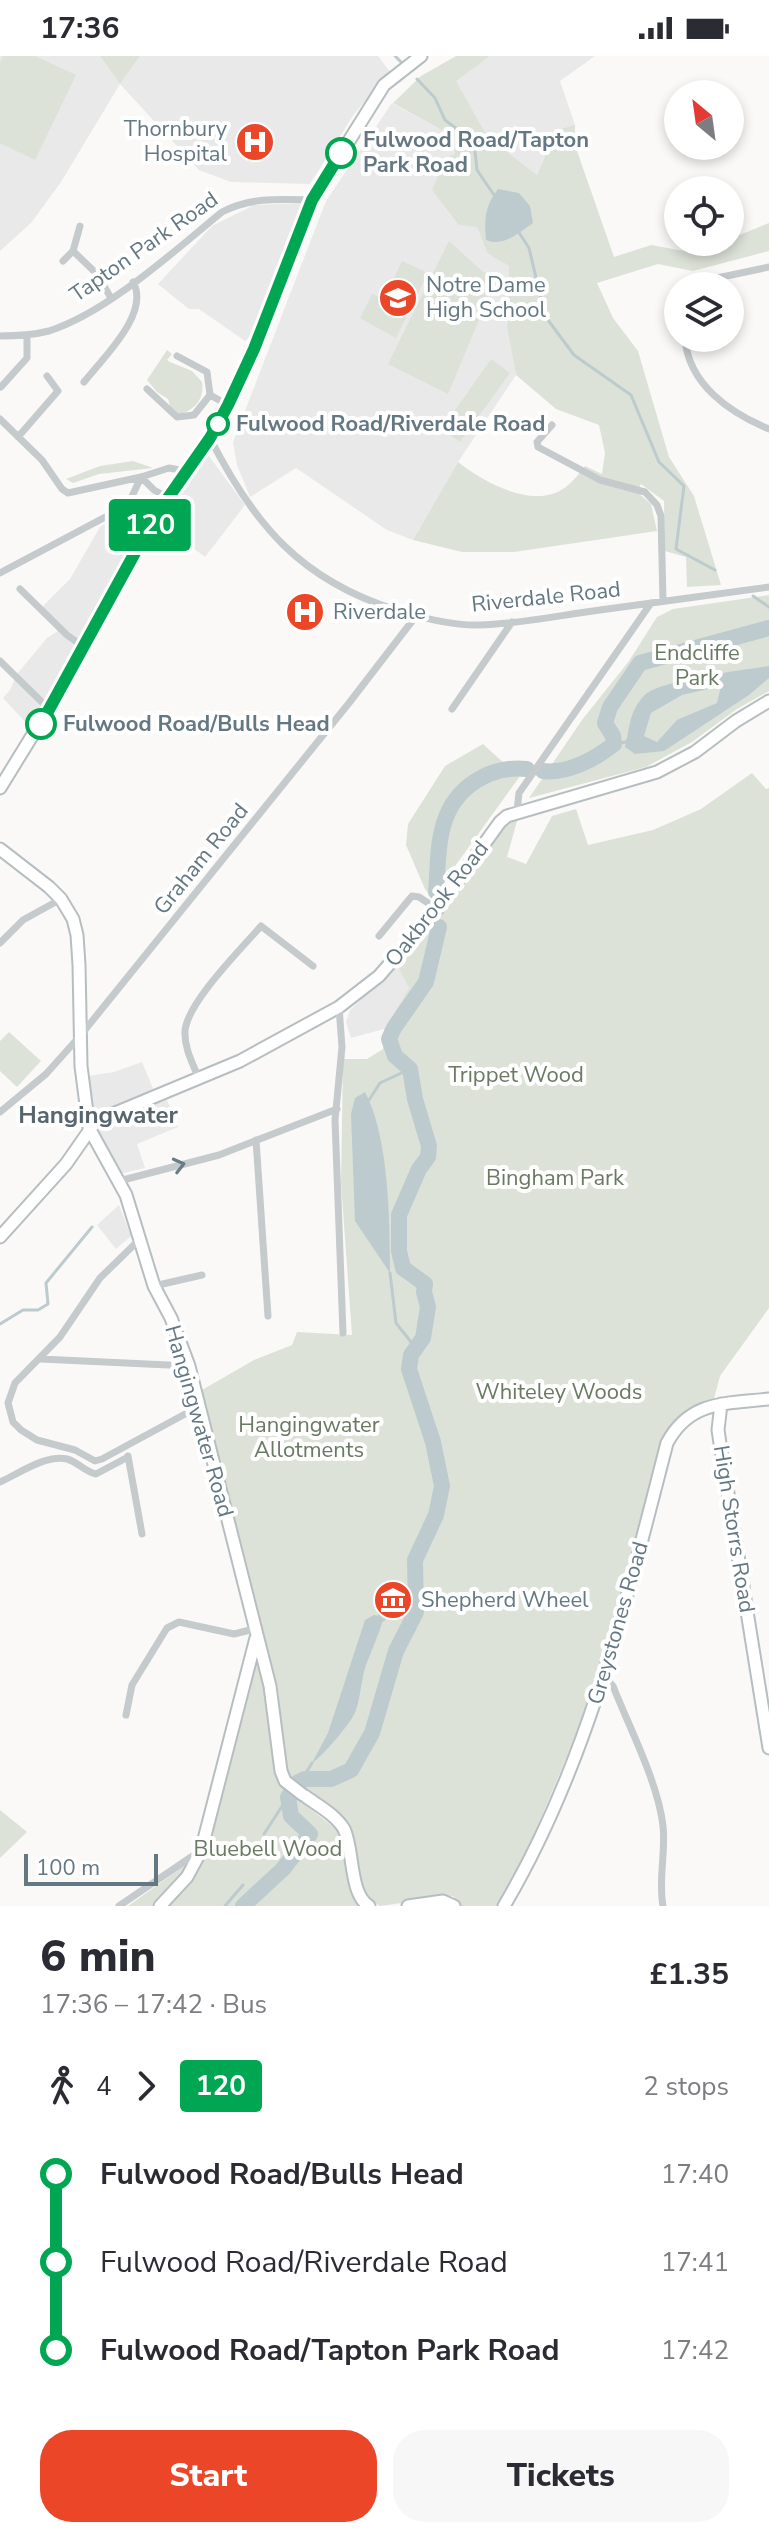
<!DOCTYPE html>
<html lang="en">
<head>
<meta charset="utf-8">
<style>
	body { margin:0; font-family:"Nunito Sans",sans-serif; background:#f7f7f7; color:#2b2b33; height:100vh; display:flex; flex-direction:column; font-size:30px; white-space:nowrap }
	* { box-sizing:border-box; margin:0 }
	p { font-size:26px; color:#7c7c81 }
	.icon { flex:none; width:44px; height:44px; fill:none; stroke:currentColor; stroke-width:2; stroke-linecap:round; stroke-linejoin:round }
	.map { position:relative; height:1850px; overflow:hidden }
	.side { display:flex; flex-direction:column; background:#fff; flex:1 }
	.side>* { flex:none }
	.badge { padding:0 16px; border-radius:6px; font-size:28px; line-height:52px }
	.needle { width:52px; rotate:331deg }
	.controls { position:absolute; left:664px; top:24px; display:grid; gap:16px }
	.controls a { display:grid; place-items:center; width:80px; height:80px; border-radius:50%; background:#fff; box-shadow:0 4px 12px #0003; font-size:40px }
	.scale { position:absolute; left:24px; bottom:20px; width:134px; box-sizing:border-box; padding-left:8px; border:4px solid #647883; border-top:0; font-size:22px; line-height:28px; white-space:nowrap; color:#647883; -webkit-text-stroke:6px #fff; paint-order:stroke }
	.map>.badge { position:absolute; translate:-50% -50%; box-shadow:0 0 0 4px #fff }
	.legs { display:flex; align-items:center; gap:12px; height:88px; padding:0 40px; font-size:26px }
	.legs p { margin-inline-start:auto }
	.overview { display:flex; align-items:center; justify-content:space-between; height:136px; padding:0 40px }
	h1 { font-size:44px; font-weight:800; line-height:60px }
	.primary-button { display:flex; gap:16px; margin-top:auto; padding:16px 40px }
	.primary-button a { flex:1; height:92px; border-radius:32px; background:#ea4627; color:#fff; font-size:32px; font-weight:800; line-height:92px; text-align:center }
	.primary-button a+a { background:#f7f7f7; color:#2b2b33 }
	ul { padding:0 40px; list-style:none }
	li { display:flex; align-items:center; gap:28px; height:88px; font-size:30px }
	li i { display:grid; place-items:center; width:12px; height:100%; margin:0 10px; background:currentColor }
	li i::after { content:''; width:20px; height:20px; margin:-10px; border:6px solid; border-radius:50%; background:#fff }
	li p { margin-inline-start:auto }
	li:first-child i { background:linear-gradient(#0000 50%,currentColor 0) }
	li:last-child i { background:linear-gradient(currentColor 50%,#0000 0) }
	.status { display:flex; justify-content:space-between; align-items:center; height:56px; padding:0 40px; background:#fff; direction:ltr }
	.status svg { height:22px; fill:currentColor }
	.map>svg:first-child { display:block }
	.built { fill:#e8e9e8 }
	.green { fill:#dce2d8 }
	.water { fill:#bdcbce; fill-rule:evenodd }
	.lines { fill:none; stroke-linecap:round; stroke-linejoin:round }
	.stream { stroke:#bdcbce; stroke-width:3 }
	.canal { stroke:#bdcbce; stroke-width:9 }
	.river { stroke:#bdcbce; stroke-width:16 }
	.secondary-casing { stroke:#b7bec1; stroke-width:15 }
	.street { stroke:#c5cacd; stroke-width:7 }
	.secondary { stroke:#fff; stroke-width:11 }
	.oneway { stroke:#697c87 }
	.line-1-casing { stroke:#fff; stroke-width:18 }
	.line-1 { stroke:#00a651; stroke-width:12 }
	.stop-1-dot { fill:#fff; stroke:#00a651; stroke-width:4 }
	.labels { text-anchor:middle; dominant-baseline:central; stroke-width:8; stroke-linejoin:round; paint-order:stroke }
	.poi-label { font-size:22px; fill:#647883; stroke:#fff; text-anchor:start }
	.stop-label { font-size:22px; font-weight:bold; fill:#647883; stroke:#fff; text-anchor:start }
	.street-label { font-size:22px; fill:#647883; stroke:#fff }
	.park-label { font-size:22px; fill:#697a63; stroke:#fff }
	.neighbourhood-label { font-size:24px; font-weight:bold; fill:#56656e; stroke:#fff }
</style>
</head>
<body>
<div class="status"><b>17:36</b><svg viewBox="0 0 49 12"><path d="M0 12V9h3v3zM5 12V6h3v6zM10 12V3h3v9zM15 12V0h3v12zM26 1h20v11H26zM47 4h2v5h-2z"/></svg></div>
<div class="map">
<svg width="769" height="1850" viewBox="0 0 769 1850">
	<rect width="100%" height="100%" fill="#faf9f7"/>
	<path class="built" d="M0,0H100L120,28L140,0H378L390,16L354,58L310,128L231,126L199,114L120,28L61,126L31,167L0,195Z
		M490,0H595L560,25L575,69L556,74L537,119L487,80L455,24Z
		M392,47L454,81L455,98L488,198L509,210L507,272L516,319L458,406L413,484L387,474L296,412L250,441L237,409L233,386L326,145Z
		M306,147L258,274L245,285L199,253H189L158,228L212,170L254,149Z
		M206,396L245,449L205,501L158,464Z
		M152,438L159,443L129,495L85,586L29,670L3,642L10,634L17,618L47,582L58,575L40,553L70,523L100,471Z
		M397,909L409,932L384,973L351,982L346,966L350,954Z
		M142,1006L157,1042L165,1039L178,1071L137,1088L145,1112L118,1118L97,1073L88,1020L114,1016Z
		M119,1149L131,1180L116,1193L97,1169Z"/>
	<path class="green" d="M3,0H35L76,19L35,104L0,87V6Z
		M100,0H140L120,28Z
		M456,0H490L456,25L487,80L537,119L556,74L575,69V89L614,201L651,189L695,197L723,186H730V183L769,167V195L693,215L658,208L597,227L613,262L638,295L669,401L694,440L721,529L687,531L686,501L665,495L664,445L641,428L637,436L651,448L657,475L514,496H462L413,484L458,406C484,426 531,453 563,433C572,427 578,419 585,410L602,418L605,397L599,369L556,353L516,319L507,272L509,210L488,198L477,171L459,169L432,134L446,102L455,98L454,81L393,47L421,20Z
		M449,185L483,216L491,218L494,228L448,338L388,308Z
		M402,205L428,217L396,282L360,262L372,238L384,243Z
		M167,294L172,298L167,304L170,306L192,315L202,326C205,343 194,356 177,358L171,353L168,343L157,336L147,324Z
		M491,303L510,317L460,386L442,373Z
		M133,405L153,412L99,418L73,427L66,423L100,410Z
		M769,539V635L737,653L692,686L646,711L529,742L582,664L629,605L657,561L673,553Z
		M483,688L506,709H528L432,842L425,833L406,789L408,768L445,710Z
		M752,717L766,733L769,732V1252L720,1320L714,1343C686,1351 671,1369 659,1394L588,1651L527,1795L497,1850H461L453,1840L380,1850L364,1840L348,1767L297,1728L286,1714L278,1633L202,1334L254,1304L292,1289L297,1276L352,1279L341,1127L343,1003H367L383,993L384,973L409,932L397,909L507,760L519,758L507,801L526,808L552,760L576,753L588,789L653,774L701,753Z
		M9,976L41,1005L17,1031L0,1015V985Z
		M258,1601L266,1635L278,1724L290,1737L335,1772L342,1782L354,1841L360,1850H165L196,1816L211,1783L229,1704Z
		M0,1754L27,1776L0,1802Z
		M187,1808L189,1811L155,1850H128Z"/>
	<path class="water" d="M498,133L519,137L530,150L533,167C519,177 503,191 486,184C484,163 485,150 498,133Z
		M769,610V622L749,639L664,695L635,698L625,691C630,672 629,655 644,640C658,624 744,614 769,610ZM721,630L717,647L677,664L657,686L644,680L651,657L682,639Z
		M365,1036C389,1080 390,1167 390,1217L355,1165L351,1058L355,1042Z
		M374,1559L384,1561C379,1578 372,1593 366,1609C361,1624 361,1639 356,1654C353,1665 322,1701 312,1707L328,1677L365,1564Z"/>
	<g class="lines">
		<path class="stream" d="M395,0L401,6
			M417,23L435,42L445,64L474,86L477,114L494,139
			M518,175L529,192L545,260L574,299L631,339L659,406L684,430L676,493L715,514
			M753,540L769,551
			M614,688L626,686L628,683
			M369,1044L380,1027L410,1013
			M390,1217L396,1267L415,1291
			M0,1268L23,1254H38L48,1248L46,1227L92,1171
			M301,1725L312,1707
			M301,1734L304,1729L317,1724
			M291,1751L297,1740
			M264,1778L288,1741
			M225,1850L243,1829"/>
		<path class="canal" d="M382,1561L388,1543"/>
		<path class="river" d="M543,715C568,718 595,703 614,688L613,680L605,667L610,651L640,607L769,572
			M436,836C438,814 437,788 444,767C455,731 490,709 527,713
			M243,1850L283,1813L310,1778L291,1760L288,1741L297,1727L305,1723H331L351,1714L372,1677L396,1595L416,1556L415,1504L436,1459L442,1430L433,1386L409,1313L411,1299L423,1282L428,1251L424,1236L425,1228L403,1212L399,1195V1159L419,1113L428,1101L429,1090L415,1043L410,1013L395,1000L389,983L394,972L426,926L439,871"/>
		<g class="secondary-casing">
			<path id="secondary" d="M0,732L64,628L154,462L210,382L228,349L254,293L312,144L384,29L421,0
				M0,793L49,831L61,843L73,863L77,879L79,909L81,1010L89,1072L126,1139L154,1230L171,1262L189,1310L270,1630L281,1715L285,1725L303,1739
				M0,1181L66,1108L96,1065L240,1005L339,951L379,920L437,853L500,766L507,760L657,716L695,696L736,665L769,645
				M721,1348L718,1374L721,1394L769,1692
				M305,1740C317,1749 336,1759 344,1773C354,1793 349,1838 369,1850
				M160,1850L187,1821L201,1795L256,1582
				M408,1850L443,1845L454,1850
				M504,1850C588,1708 626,1545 667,1387C690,1344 726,1348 769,1343"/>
		</g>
		<path class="street" d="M80,170L73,195L97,218L111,242
			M63,205L73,195
			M699,230L717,222L769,211
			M0,280C16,280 33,279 49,275C108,256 174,195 222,156C251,141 279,143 312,144
			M685,282C688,328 730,357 769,373
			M177,300L207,316L210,339
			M84,326C102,303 151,257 133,226
			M1,331L27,302V279
			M147,333L177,361L194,359L210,339L228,349
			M0,363L42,404L62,433L68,437L141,421
			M552,369L537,386L538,391L600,424L645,436L657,449L661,460L663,545
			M18,381L58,335L47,320
			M210,382C254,469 301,524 396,554C422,562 452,570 480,569C520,568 561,559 600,554C656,546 713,539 769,531
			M167,441L154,434L141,421L169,412L185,415
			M0,517L128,449L141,421
			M20,533L67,579L85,592
			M0,605L50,654
			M452,653L512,566
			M517,755L519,737L651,547
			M379,880L412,840L419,841L437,853
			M0,887L23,864L61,843
			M339,951L342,991L335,1064L343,1277
			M199,1023C193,1008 184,992 185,975C187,947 241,893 261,870L313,910
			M0,1056L46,1018L80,980L349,647L416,560
			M256,1084L268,1260
			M119,1125L219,1099L337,1053
			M140,1183L100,1222L60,1281L15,1327L8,1347L13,1366L21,1374L37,1384L75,1394L95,1405L102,1403L198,1351
			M154,1230L202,1219
			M41,1303L189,1310
			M128,1400L142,1478
			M0,1426C18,1418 46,1398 67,1403C78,1406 85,1416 96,1418L128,1401
			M604,1620L613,1630C629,1671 658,1726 663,1770C666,1796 658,1823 663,1850
			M126,1659L132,1629L167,1572L179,1566L234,1578L254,1573
			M119,1850L200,1795"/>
		<use href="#secondary" class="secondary"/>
	</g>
	<defs><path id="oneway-chevron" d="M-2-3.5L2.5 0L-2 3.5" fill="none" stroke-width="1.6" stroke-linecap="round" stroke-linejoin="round" transform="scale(2)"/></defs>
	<use class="oneway" href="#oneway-chevron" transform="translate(179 1109) rotate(-14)"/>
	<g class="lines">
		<g class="line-1-casing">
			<path id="line-1" d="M41,668L154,462L210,382L228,349L254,293L312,144L341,97"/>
		</g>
		<use href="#line-1" class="line-1"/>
	</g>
	<defs>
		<g id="hospital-disc" transform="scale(2)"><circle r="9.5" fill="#ea4627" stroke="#fff"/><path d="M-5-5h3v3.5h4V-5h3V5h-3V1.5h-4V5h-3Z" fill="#fff"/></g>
		<g id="school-disc" transform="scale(2)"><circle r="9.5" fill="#ea4627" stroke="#fff"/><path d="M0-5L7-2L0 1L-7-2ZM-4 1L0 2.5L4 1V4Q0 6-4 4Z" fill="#fff"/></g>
		<g id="museum-disc" transform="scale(2)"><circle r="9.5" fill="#ea4627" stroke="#fff"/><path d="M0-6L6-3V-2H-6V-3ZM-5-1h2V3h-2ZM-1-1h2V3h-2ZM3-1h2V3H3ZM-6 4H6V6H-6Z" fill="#fff"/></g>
	</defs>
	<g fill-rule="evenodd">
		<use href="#hospital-disc" x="255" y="86"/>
		<use href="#school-disc" x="398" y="242"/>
		<use href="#hospital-disc" x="305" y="556"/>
		<use href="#museum-disc" x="393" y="1544"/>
	</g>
	<g class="stop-1-dot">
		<circle cx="341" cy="97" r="14"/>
		<circle cx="218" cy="368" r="10"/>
		<circle cx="41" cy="668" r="14"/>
	</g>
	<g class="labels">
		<g class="poi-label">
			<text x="227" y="73" text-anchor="end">Thornbury<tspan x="227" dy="25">Hospital</tspan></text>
			<text x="426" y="229">Notre Dame<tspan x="426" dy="25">High School</tspan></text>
			<text x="333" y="556">Riverdale</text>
			<text x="421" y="1544">Shepherd Wheel</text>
		</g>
		<g class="stop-label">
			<text x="363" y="84">Fulwood Road/Tapton<tspan x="363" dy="25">Park Road</tspan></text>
			<text x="236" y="368">Fulwood Road/Riverdale Road</text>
			<text x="63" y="668">Fulwood Road/Bulls Head</text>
		</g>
		<g class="street-label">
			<text transform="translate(144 191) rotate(-35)">Tapton Park Road</text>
			<text transform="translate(546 541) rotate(-6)">Riverdale Road</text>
			<text transform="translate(201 803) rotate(-51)">Graham Road</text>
			<text transform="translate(437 848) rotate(-52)">Oakbrook Road</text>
			<text transform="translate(199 1365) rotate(74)">Hangingwater Road</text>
			<text transform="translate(734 1473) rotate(81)">High Storrs Road</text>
			<text transform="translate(618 1567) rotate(-74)">Greystones Road</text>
		</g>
		<g class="park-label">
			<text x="697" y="597">Endcliffe<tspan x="697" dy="25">Park</tspan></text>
			<text x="516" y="1019">Trippet Wood</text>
			<text x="555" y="1122">Bingham Park</text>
			<text x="559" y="1336">Whiteley Woods</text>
			<text x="309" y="1369">Hangingwater<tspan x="309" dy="25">Allotments</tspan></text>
			<text x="268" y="1793">Bluebell Wood</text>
		</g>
		<g class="neighbourhood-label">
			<text x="98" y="1059">Hangingwater</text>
		</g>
	</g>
</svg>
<div class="controls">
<a><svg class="needle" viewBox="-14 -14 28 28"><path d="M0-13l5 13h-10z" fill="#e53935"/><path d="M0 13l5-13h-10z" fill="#7c7c81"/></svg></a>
<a><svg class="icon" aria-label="locate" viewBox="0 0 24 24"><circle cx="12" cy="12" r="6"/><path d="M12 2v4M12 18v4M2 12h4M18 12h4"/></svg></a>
<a><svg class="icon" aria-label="layers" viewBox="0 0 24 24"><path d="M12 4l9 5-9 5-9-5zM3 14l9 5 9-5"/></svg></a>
</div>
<div class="scale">100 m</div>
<b class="badge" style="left:150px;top:469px;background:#00a651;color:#fff">120</b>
</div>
<section class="side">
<div class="overview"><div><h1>6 min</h1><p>17:36 – 17:42 · Bus</p></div><b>£1.35</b></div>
<div class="legs"><svg class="icon" aria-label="walk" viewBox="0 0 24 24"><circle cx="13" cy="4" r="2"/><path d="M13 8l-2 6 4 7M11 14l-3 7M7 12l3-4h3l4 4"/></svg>4<svg class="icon" aria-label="forward" viewBox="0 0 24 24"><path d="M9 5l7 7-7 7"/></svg><b class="badge" style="background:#00a651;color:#fff">120</b><p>2 stops</p></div>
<ul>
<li><i style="color:#00a651"></i><b>Fulwood Road/Bulls Head</b><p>17:40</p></li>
<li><i style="color:#00a651"></i><span>Fulwood Road/Riverdale Road</span><p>17:41</p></li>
<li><i style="color:#00a651"></i><b>Fulwood Road/Tapton Park Road</b><p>17:42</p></li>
</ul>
<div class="primary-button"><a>Start</a><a>Tickets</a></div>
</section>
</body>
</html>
